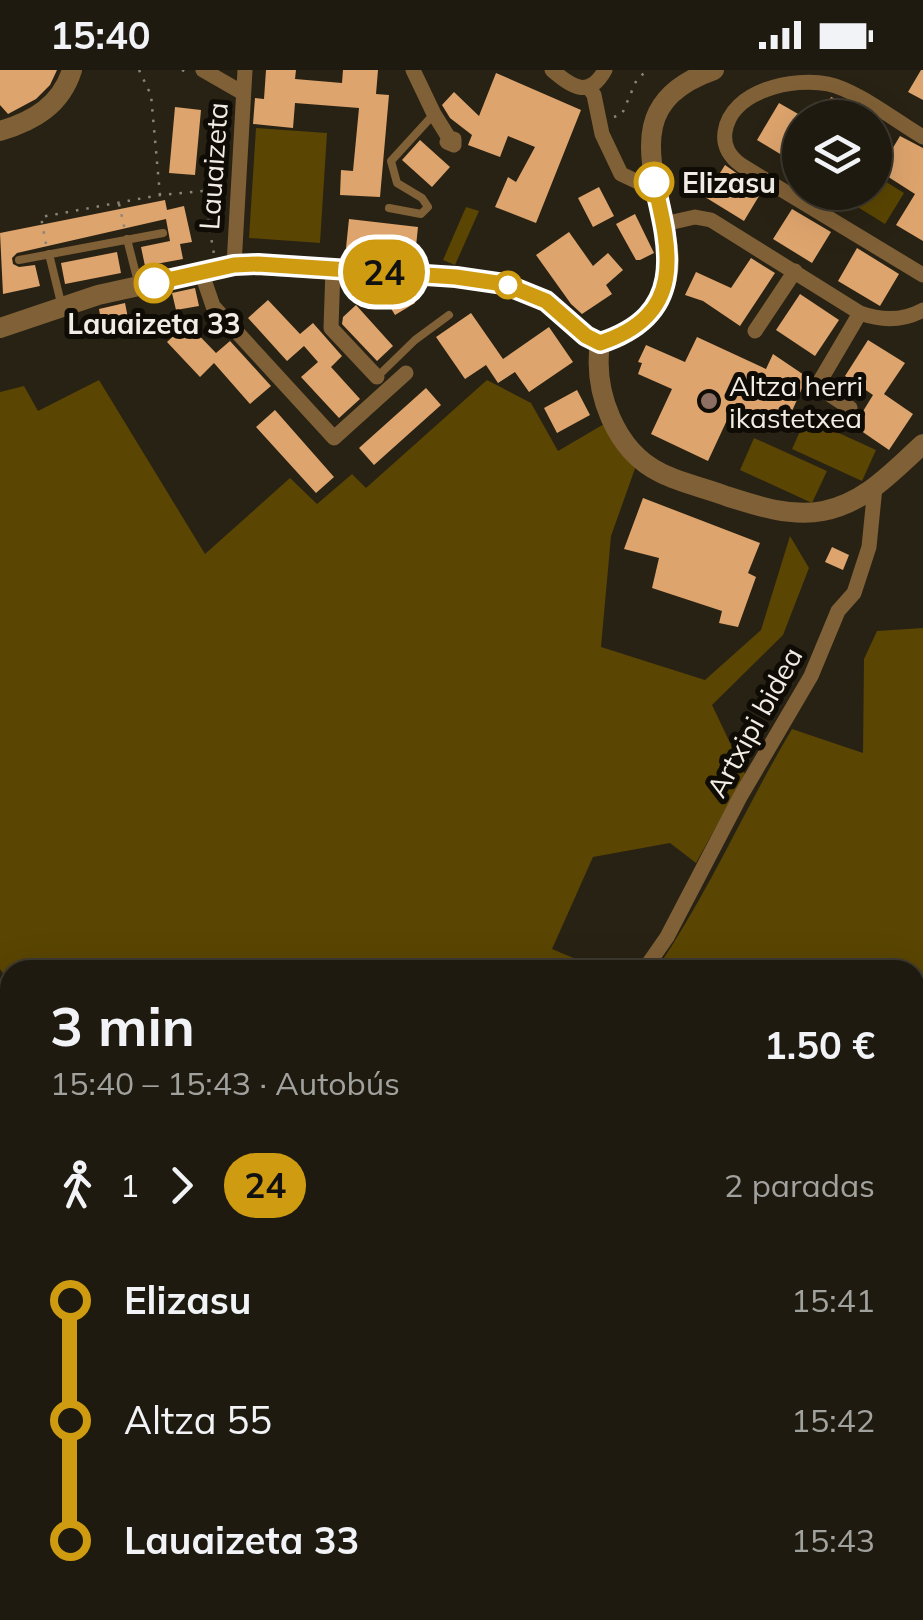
<!DOCTYPE html>
<html lang="es">
<head>
<meta charset="utf-8">
<style>
	body { margin:0; font-family:Mulish,sans-serif; background:#262318; color:#f1f3f6; height:100vh; display:flex; flex-direction:column; font-size:38px; white-space:nowrap }
	* { box-sizing:border-box; margin:0 }
	p { font-size:32px; color:#a1a19e }
	.icon { flex:none; width:55px; height:55px; fill:none; stroke:currentColor; stroke-width:2; stroke-linecap:round; stroke-linejoin:round }
	.map { position:relative; flex:1; overflow:hidden }
	.panel { position:absolute; left:0px; top:890px; width:925px; height:660px; display:flex; flex-direction:column; background:#1e1a0f; border-radius:30px 30px 0 0; box-shadow:0 10px 40px #0002,0 0 0 2px #3c382f }
	.panel>* { flex:none }
	.badge { padding:0 20px; border-radius:32px; font-size:35px; line-height:65px }
	.fabs { position:absolute; left:782px; top:30px; display:grid; gap:20px }
	.fabs a { display:grid; place-items:center; width:110px; height:110px; border-radius:50%; background:#1e1a0f; box-shadow:0 10px 40px #0002,0 0 0 2px #3c382f; font-size:50px }
	.map>.badge { position:absolute; translate:-50% -50%; box-shadow:0 0 0 5px #fff }
	.legs { display:flex; align-items:center; gap:15px; height:110px; padding:0 50px; font-size:32px }
	.legs p { margin-inline-start:auto }
	.head { display:flex; align-items:center; justify-content:space-between; height:170px; padding:0 50px }
	h1 { font-size:55px; font-weight:700; line-height:75px }
	ul { padding:0 50px; list-style:none }
	li { display:flex; align-items:center; gap:35px; height:120px; font-size:38px }
	li i { display:grid; place-items:center; width:15px; height:100%; margin:0 12px; background:currentColor }
	li i::after { content:''; width:25px; height:25px; margin:-12px; border:8px solid; border-radius:50%; background:#1e1a0f }
	li p { margin-inline-start:auto }
	li:first-child i { background:linear-gradient(#0000 50%,currentColor 0) }
	li:last-child i { background:linear-gradient(currentColor 50%,#0000 0) }
	.status { display:flex; justify-content:space-between; align-items:center; height:70px; padding:0 50px; background:#1e1a0f; direction:ltr }
	.status svg { height:28px; fill:currentColor }
	.map>svg:first-child { display:block }
	.green { fill:#5a4502 }
	.lines { fill:none; stroke-linecap:round; stroke-linejoin:round }
	.stream { stroke:#66769a; stroke-width:4 }
	.building { fill:#dea46d }
	.path { stroke:#898479; stroke-width:2.5; stroke-dasharray:2.5 8; stroke-linecap:butt }
	.service { stroke:#806036; stroke-width:8 }
	.minor { stroke:#806036; stroke-width:15 }
	.tertiary { stroke:#806036; stroke-width:20 }
	.motorway { stroke:#f9b962; stroke-width:28 }
	.line-1-casing { stroke:#fff; stroke-width:22 }
	.line-1 { stroke:#cf9b10; stroke-width:15 }
	.stop-1-dot { fill:#fff; stroke:#cf9b10; stroke-width:5 }
	.education-dot { fill:#8d6e63; stroke:#0f0c06; stroke-width:4 }
	.labels { text-anchor:middle; dominant-baseline:central; stroke-width:10; stroke-linejoin:round; paint-order:stroke }
	.street-label { font-size:28px; fill:#f1ede4; stroke:#0f0c06 }
	.stop-label { font-size:28px; font-weight:bold; fill:#f1ede4; stroke:#0f0c06; text-anchor:start }
	.poi-label { font-size:28px; fill:#f1ede4; stroke:#0f0c06; text-anchor:start }
</style>
</head>
<body>
<div class="status"><b>15:40</b><svg viewBox="0 0 49 12"><path d="M0 12V9h3v3zM5 12V6h3v6zM10 12V3h3v9zM15 12V0h3v12zM26 1h20v11H26zM47 4h2v5h-2z"/></svg></div>
<div class="map">
<svg width="923" height="1550" viewBox="0 0 923 1550">
	<rect width="100%" height="100%" fill="#282214"/>
	<path class="green" d="M256,58L327,63L320,173L249,168Z
		M875,105L904,123L885,154L835,123L875,122Z
		M466,137L479,141L455,195L443,190Z
		M99,310L205,484L290,408L317,434L352,404L366,418L487,310L531,333L558,381L604,354L637,393L611,466L601,577L705,610L761,560L790,466L809,498L783,565L712,635L745,704L696,793L670,773L593,787L552,879L602,900H10V914L0,899V322L24,316L38,341Z
		M806,348L876,380L862,411L792,379Z
		M754,368L827,401L812,433L740,400Z
		M923,558V1550H463L467,1540H915V900H656C708,824 745,738 792,659L863,683L864,589L877,561Z
		M0,1063L10,1090V1540H116L117,1550H0Z"/>
	<g class="lines">
		<path class="stream" d="M915,984L923,966
			M0,1366L10,1395
			M0,1519L10,1454
			M751,1550L752,1540"/>
	</g>
	<path class="building" d="M0,0H57L50,15L36,29L8,44L0,35Z
		M266,0H296L295,9L342,13L343,0H378L376,24L389,25L380,127L340,125L341,100L353,101L359,38L295,33L293,58L253,54L255,28L264,29Z
		M921,0H923V30L908,22Z
		M496,3L581,40L536,153L495,137L508,107L516,112L535,77L508,66L500,87L468,75L472,65L450,48L442,35L454,22L479,46Z
		M831,27L846,33L872,48H819Z
		M779,33L800,45V96L757,70Z
		M175,37L201,40L195,105L169,103Z
		M900,66L923,78V171L896,155L915,124L879,101Z
		M420,70L450,97L432,117L402,90Z
		M725,95L762,121L744,151L705,127Z
		M599,117L614,146L593,157L578,128Z
		M165,130L167,140L184,136L192,172L180,174L183,189L145,196L141,177L170,171L166,149L17,183L12,188L13,194L19,197L35,195L40,216L3,224L0,163Z
		M792,139L831,162L812,193L773,169Z
		M635,144L654,183L640,190H636L616,154Z
		M349,149L418,157L415,186L346,178Z
		M569,162L593,196L608,183L623,200L606,215L612,224L582,244L571,234L536,185Z
		M857,178L899,204L880,236L838,211Z
		M117,182L121,203L65,214L61,193Z
		M751,188L775,203L740,256L703,231L685,225L696,202L731,218Z
		M389,217L406,218L415,233L395,245L381,222Z
		M195,218L199,236L176,240L172,223Z
		M800,224L839,250L815,286L776,260Z
		M268,230L300,264L313,253L342,286L331,297L360,329L339,348L301,307L318,292L304,276L287,291L248,248Z
		M125,233L131,263L104,268L99,239Z
		M356,235L393,276L377,291L342,254L343,247Z
		M471,243L503,289L549,257L573,292L529,322L515,302L498,313L486,295L465,309L436,267Z
		M187,253L216,283L230,271L271,316L250,334L214,293L200,307L167,272Z
		M697,267L766,299L773,284L807,307L785,357L734,335L708,391L651,364L672,319L638,304L642,293L638,292L646,275L685,292Z
		M868,270L905,293L884,324L913,344L889,380L854,356L873,325L845,306Z
		M426,318L441,335L374,395L359,378Z
		M577,320L590,345L557,363L544,338Z
		M275,340L334,407L316,423L256,357Z
		M643,428L760,473L748,503L756,507L738,557L719,553L722,541L652,518L659,488L624,479Z
		M832,477L849,485L843,500L825,492Z"/>
	<g class="lines">
		<path class="path" d="M139,0L151,25L160,125
			M182,0L190,4
			M614,47L622,44L637,9L648,0
			M119,134L125,160
			M46,174L41,147L160,125L203,121L214,184"/>
		<path class="service" d="M389,138L421,144L428,137L422,128L397,113L391,91L434,44
			M127,169L139,216
			M49,184L62,237
			M19,190L163,163
			M377,307L415,270L449,245
			M486,1550L487,1540"/>
		<path class="minor" d="M203,0L243,23
			M413,0L434,44L449,68L447,72L454,75V69L449,68
			M552,0C572,17 589,29 605,0
			M589,18L594,25L602,64L621,104L638,112H654
			M923,67C897,52 857,20 828,14C794,7 731,20 725,62C723,76 729,86 741,95L923,205
			M664,154L695,147L711,150L860,243C882,251 903,251 923,240
			M234,195L245,0
			M333,198L331,258L377,307
			M202,204L213,236L334,368L406,303
			M755,261L795,201
			M850,338L817,316L860,243
			M644,900L667,867L740,727L811,606L838,541L854,523L869,477L875,417
			M456,1550L460,1540"/>
		<path class="tertiary" d="M0,61C34,51 61,35 72,0
			M0,258L98,225L234,195H258L456,207L504,214L546,231L587,267L600,273
			M600,273C593,321 615,381 661,403C681,413 705,418 726,426C757,436 790,447 823,441C865,433 892,402 923,374
			M600,273C639,261 668,234 669,190C664,113 611,36 714,0"/>
		<path class="motorway" d="M0,963L10,981
			M0,1006L10,1026
			M150,1540V1550
			M171,1540V1550"/>
	</g>
	<g class="lines">
		<g class="line-1-casing">
			<path id="line-1" d="M154,213L234,195L258,194L456,207L504,214L546,231L586,266L600,273C686,245 671,183 654,112"/>
		</g>
		<use href="#line-1" class="line-1"/>
	</g>
	<g class="stop-1-dot">
		<circle cx="654" cy="112" r="18"/>
		<circle cx="154" cy="213" r="18"/>
		<circle cx="508" cy="215" r="12"/>
	</g>
	<circle class="education-dot" cx="709" cy="331" r="10"/>
	<g class="labels">
		<g class="street-label">
			<text transform="translate(213 96) rotate(-86)">Lauaizeta</text>
			<text transform="translate(754 652) rotate(-61)">Artxipi bidea</text>
		</g>
		<g class="stop-label">
			<text x="682" y="112">Elizasu</text>
			<text x="154" y="253" text-anchor="middle">Lauaizeta 33</text>
		</g>
		<g class="poi-label">
			<text x="729" y="315">Altza herri<tspan x="729" dy="32">ikastetxea</tspan></text>
		</g>
	</g>
</svg>
<div class="fabs">
<a><svg class="icon" aria-label="layers" viewBox="0 0 24 24"><path d="M12 4l9 5-9 5-9-5zM3 14l9 5 9-5"/></svg></a>
</div>
<b class="badge" style="left:384px;top:202px;background:#cf9b10;color:#111">24</b>
<section class="panel">
<div class="head"><div><h1>3 min</h1><p>15:40 – 15:43 · Autobús</p></div><b>1.50 €</b></div>
<div class="legs"><svg class="icon" aria-label="walk" viewBox="0 0 24 24"><circle cx="13" cy="4" r="2"/><path d="M13 8l-2 6 4 7M11 14l-3 7M7 12l3-4h3l4 4"/></svg>1<svg class="icon" aria-label="forward" viewBox="0 0 24 24"><path d="M9 5l7 7-7 7"/></svg><b class="badge" style="background:#cf9b10;color:#111">24</b><p>2 paradas</p></div>
<ul>
<li><i style="color:#cf9b10"></i><b>Elizasu</b><p>15:41</p></li>
<li><i style="color:#cf9b10"></i><span>Altza 55</span><p>15:42</p></li>
<li><i style="color:#cf9b10"></i><b>Lauaizeta 33</b><p>15:43</p></li>
</ul>
</section>
</div>
</body>
</html>
